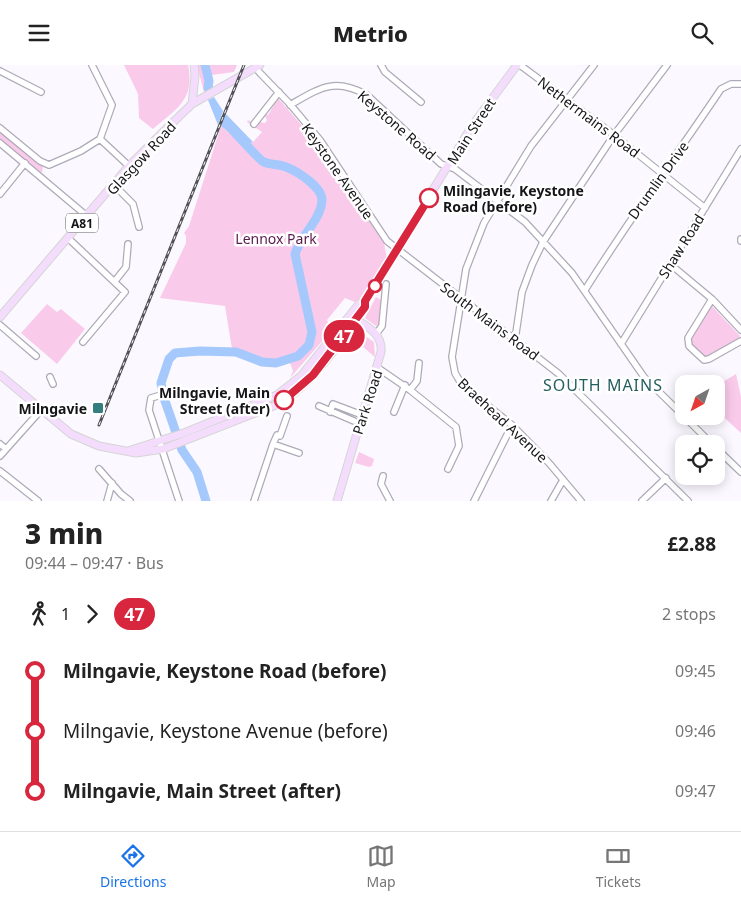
<!DOCTYPE html>
<html lang="en">
<head>
<meta charset="utf-8">
<style>
	body { margin:0; font-family:"Noto Sans",sans-serif; background:#f6f6f6; color:#222; height:100vh; display:flex; flex-direction:column; font-size:19px; white-space:nowrap }
	* { box-sizing:border-box; margin:0 }
	p { font-size:16px; color:#767676 }
	.icon { flex:none; width:28px; height:28px; fill:none; stroke:currentColor; stroke-width:2; stroke-linecap:round; stroke-linejoin:round }
	.map { position:relative; height:436px; overflow:hidden }
	.panel { display:flex; flex-direction:column; background:#fff; flex:1 }
	.panel>* { flex:none }
	.badge { padding:0 10px; border-radius:16px; font-size:18px; line-height:32px }
	.needle { width:32px; rotate:220deg }
	.fabs { position:absolute; left:675px; top:310px; display:grid; gap:10px }
	.fabs a { display:grid; place-items:center; width:50px; height:50px; border-radius:10px; background:#fff; box-shadow:0 2px 12px #0003; font-size:25px }
	.map>.badge { position:absolute; translate:-50% -50%; box-shadow:0 0 0 2px #fff }
	.legs { display:flex; align-items:center; gap:8px; height:55px; padding:0 25px; font-size:16px }
	.legs p { margin-inline-start:auto }
	.headline { display:flex; align-items:center; justify-content:space-between; height:85px; padding:0 25px }
	h1 { font-size:28px; font-weight:800; line-height:38px }
	ul { padding:0 25px; list-style:none }
	li { display:flex; align-items:center; gap:18px; height:60px; font-size:19px }
	li i { display:grid; place-items:center; width:8px; height:100%; margin:0 6px; background:currentColor }
	li i::after { content:''; width:12px; height:12px; margin:-6px; border:4px solid; border-radius:50%; background:#fff }
	li p { margin-inline-start:auto }
	li:first-child i { background:linear-gradient(#0000 50%,currentColor 0) }
	li:last-child i { background:linear-gradient(currentColor 50%,#0000 0) }
	header { display:flex; justify-content:space-between; align-items:center; height:65px; padding:0 25px; background:#fff; font-size:22px; font-weight:800 }
	.tab-bar { display:flex; justify-content:space-around; align-items:center; height:70px; border-top:1px solid #e0e0e0; background:#fff; font-size:14px; color:#767676 }
	.tab-bar a { display:grid; justify-items:center; gap:2px }
	.tab-bar .on { color:#1a73e8 }
	.map>svg:first-child { display:block }
	.green { fill:#facaeb }
	.water { fill:#a5c9fc }
	.lines { fill:none; stroke-linecap:round; stroke-linejoin:round }
	.river { stroke:#a5c9fc; stroke-width:9 }
	.minor-casing { stroke:#aeabb8; stroke-width:8 }
	.major-casing { stroke:#d5d5d5; stroke-width:9 }
	.minor { stroke:#fff; stroke-width:5.5 }
	.major { stroke:#f4ddfc; stroke-width:7 }
	.rail-casing { stroke:#525156; stroke-width:3 }
	.rail { stroke:#fff; stroke-width:1; stroke-dasharray:4; stroke-linecap:butt }
	.line-1-casing { stroke:#fff; stroke-width:11 }
	.line-1 { stroke:#d7263d; stroke-width:8 }
	.stop-1-dot { fill:#fff; stroke:#d7263d; stroke-width:2.5 }
	.poi-dot { fill:#357e7f; stroke:#fff; stroke-width:2 }
	.labels { text-anchor:middle; dominant-baseline:central; stroke-width:5; stroke-linejoin:round; paint-order:stroke }
	.shield { fill:#fff; stroke:#5b5a5d; stroke-width:1 }
	.shield-label { font-size:12px; font-weight:bold; fill:#151418 }
	.street-label { font-size:14px; fill:#151418; stroke:#fff }
	.stop-label { font-size:14px; font-weight:bold; fill:#151418; stroke:#fff; text-anchor:start }
	.park-label { font-size:14px; fill:#5b1b4c; stroke:#fff }
	.poi-label { font-size:14px; font-weight:bold; fill:#151418; stroke:#fff; text-anchor:end }
	.quarter-label { font-size:16px; letter-spacing:1px; fill:#255f60; stroke:#fff }
</style>
</head>
<body>
<header><svg class="icon" aria-label="menu" viewBox="0 0 24 24"><path d="M4 6h16M4 12h16M4 18h16"/></svg>Metrio<svg class="icon" aria-label="search" viewBox="0 0 24 24"><circle cx="10" cy="10" r="6"/><path d="M15 15l6 6"/></svg></header>
<div class="map">
<svg width="741" height="436" viewBox="0 0 741 436">
	<rect width="100%" height="100%" fill="#fbf9ff"/>
	<path class="green" d="M124,0H188C195,35 177,43 153,64L139,53L138,29Z
		M197,0H237L234,7L212,10L213,22L204,27Z
		M278,33L316,77L384,178L387,194L357,238L345,233L327,255L332,265L290,313L273,325L290,313L293,306L290,298L268,301L232,284L225,241L160,233L186,178V171L184,168L189,161L221,61L246,80L253,77L262,67L247,57L248,55L258,62L259,57L265,58L267,55L264,49L268,50Z
		M0,66L43,102L42,108L0,75Z
		M376,232L381,235L379,259L376,261L365,253Z
		M47,239L57,247L61,244L85,264L57,299L21,268Z
		M712,241L740,271L738,274L705,293L690,280V274Z
		M357,265L374,277L375,292L350,271Z
		M736,309L741,332V368L716,345V321Z
		M359,387L374,394L372,401L369,402L355,398Z"/>
	<path class="water" d="M214,32L223,46L218,60L208,35Z
		M226,49L253,77L246,80L221,61Z"/>
	<g class="lines">
		<path class="river" d="M205,0L209,16L208,23
			M206,436L197,407L182,385L164,333L161,318L169,294L175,288L200,286L236,287L262,297L276,298L298,291L309,280L312,267L295,189C301,170 321,155 322,135C322,122 297,106 286,102C279,99 270,100 264,97C259,95 229,61 224,55"/>
		<g class="minor-casing">
			<path id="minor" d="M92,0L112,40L100,74L129,101
				M381,0L385,7L421,37
				M520,0L614,70L705,143
				M0,6L41,27
				M259,7L289,38L320,75L387,176L559,309L688,436
				M290,40C320,23 334,12 367,30L441,99L455,104L525,157L572,208L644,312L712,379
				M254,59L279,27
				M0,63L40,96L49,100L81,86L100,74
				M0,78L88,152
				M114,120L133,139L139,162
				M0,129L25,98
				M69,174L125,227L83,277
				M741,174V176
				M670,199L712,234L741,265
				M115,216L126,202L128,179
				M585,225C628,156 676,91 721,24L731,19H741
				M712,234L688,273L689,281L704,295L709,294L741,276
				M0,260L36,291
				M376,269L382,261L386,219
				M512,273L516,268L522,227L532,200L543,177L614,70L667,0
				M621,279L741,84
				M378,303L410,325L456,362L459,381L448,404
				M50,312L53,319
				M410,325L417,316L419,298
				M171,327L151,333L149,345L179,436
				M319,341L354,356
				M330,347L333,339L362,350
				M394,347L405,320
				M0,379L6,384
				M273,379L299,388
				M716,383L741,407
				M0,391L41,345
				M99,404L121,429L130,436
				M0,406L38,436
				M383,411L381,419L390,436
				M107,436L112,418
				M254,436L273,379L277,370L280,371L287,351
				M474,436L512,360
				M551,436L563,415
				M581,436L549,398L512,360L462,320L455,308L452,292L466,204L484,158L531,81L594,0
				M642,436L666,413"/>
		</g>
		<g class="major-casing">
			<path id="major" d="M192,39L195,11L194,0
				M0,252L129,101L165,65L192,39L260,0
				M0,310L71,369L99,381L136,388L163,384L281,338C316,315 341,276 365,242V236L472,61L517,0
				M128,386L184,368L277,330L301,311L359,239L365,236
				M337,436L381,287C383,268 366,261 353,252"/>
		</g>
		<use href="#minor" class="minor"/>
		<use href="#major" class="major"/>
		<g class="rail-casing">
			<path id="rail" d="M99,360L244,0"/>
		</g>
		<use href="#rail" class="rail"/>
	</g>
	<g class="lines">
		<g class="line-1-casing">
			<path id="line-1" d="M284,335L313,310L365,242V236L429,133"/>
		</g>
		<use href="#line-1" class="line-1"/>
	</g>
	<g class="stop-1-dot">
		<circle cx="429" cy="133" r="9"/>
		<circle cx="375" cy="221" r="6"/>
		<circle cx="284" cy="335" r="9"/>
	</g>
	<rect class="poi-dot" x="92" y="337" width="12" height="12" rx="2.5"/>
	<g class="labels">
		<rect class="shield" x="66" y="148.5" width="32" height="19" rx="4"/>
		<g class="shield-label">
			<text x="82" y="158">A81</text>
		</g>
		<g class="street-label">
			<text transform="translate(589 52) rotate(37)">Nethermains Road</text>
			<text transform="translate(397 60) rotate(41)">Keystone Road</text>
			<text transform="translate(471 66) rotate(-57)">Main Street</text>
			<text transform="translate(141 93) rotate(-47)">Glasgow Road</text>
			<text transform="translate(338 106) rotate(55)">Keystone Avenue</text>
			<text transform="translate(658 115) rotate(-54)">Drumlin Drive</text>
			<text transform="translate(681 181) rotate(-58)">Shaw Road</text>
			<text transform="translate(490 256) rotate(37)">South Mains Road</text>
			<text transform="translate(367 337) rotate(-72)">Park Road</text>
			<text transform="translate(503 355) rotate(43)">Braehead Avenue</text>
		</g>
		<g class="stop-label">
			<text x="443" y="125">Milngavie, Keystone<tspan x="443" dy="16">Road (before)</tspan></text>
			<text x="270" y="327" text-anchor="end">Milngavie, Main<tspan x="270" dy="16">Street (after)</tspan></text>
		</g>
		<g class="park-label">
			<text x="276" y="173">Lennox Park</text>
		</g>
		<g class="poi-label">
			<text x="87" y="343">Milngavie</text>
		</g>
		<g class="quarter-label">
			<text x="603" y="320">SOUTH MAINS</text>
		</g>
	</g>
</svg>
<div class="fabs">
<a><svg class="needle" viewBox="-14 -14 28 28"><path d="M0-13l5 13h-10z" fill="#e53935"/><path d="M0 13l5-13h-10z" fill="#767676"/></svg></a>
<a><svg class="icon" aria-label="locate" viewBox="0 0 24 24"><circle cx="12" cy="12" r="6"/><path d="M12 2v4M12 18v4M2 12h4M18 12h4"/></svg></a>
</div>
<b class="badge" style="left:344px;top:271px;background:#d7263d;color:#fff">47</b>
</div>
<section class="panel">
<div class="headline"><div><h1>3 min</h1><p>09:44 – 09:47 · Bus</p></div><b>£2.88</b></div>
<div class="legs"><svg class="icon" aria-label="walk" viewBox="0 0 24 24"><circle cx="13" cy="4" r="2"/><path d="M13 8l-2 6 4 7M11 14l-3 7M7 12l3-4h3l4 4"/></svg>1<svg class="icon" aria-label="forward" viewBox="0 0 24 24"><path d="M9 5l7 7-7 7"/></svg><b class="badge" style="background:#d7263d;color:#fff">47</b><p>2 stops</p></div>
<ul>
<li><i style="color:#d7263d"></i><b>Milngavie, Keystone Road (before)</b><p>09:45</p></li>
<li><i style="color:#d7263d"></i><span>Milngavie, Keystone Avenue (before)</span><p>09:46</p></li>
<li><i style="color:#d7263d"></i><b>Milngavie, Main Street (after)</b><p>09:47</p></li>
</ul>
</section>
<nav class="tab-bar">
<a class="on"><svg class="icon" aria-label="directions" viewBox="0 0 24 24"><path d="M12 3l9 9-9 9-9-9zM9 14v-3h6M13 9l2 2-2 2"/></svg>Directions</a>
<a><svg class="icon" aria-label="map" viewBox="0 0 24 24"><path d="M3 6l6-2 6 2 6-2v14l-6 2-6-2-6 2zM9 4v14M15 6v14"/></svg>Map</a>
<a><svg class="icon" aria-label="tickets" viewBox="0 0 24 24"><path d="M3 7h18v10H3zM15 7v10"/></svg>Tickets</a>
</nav>
</body>
</html>
